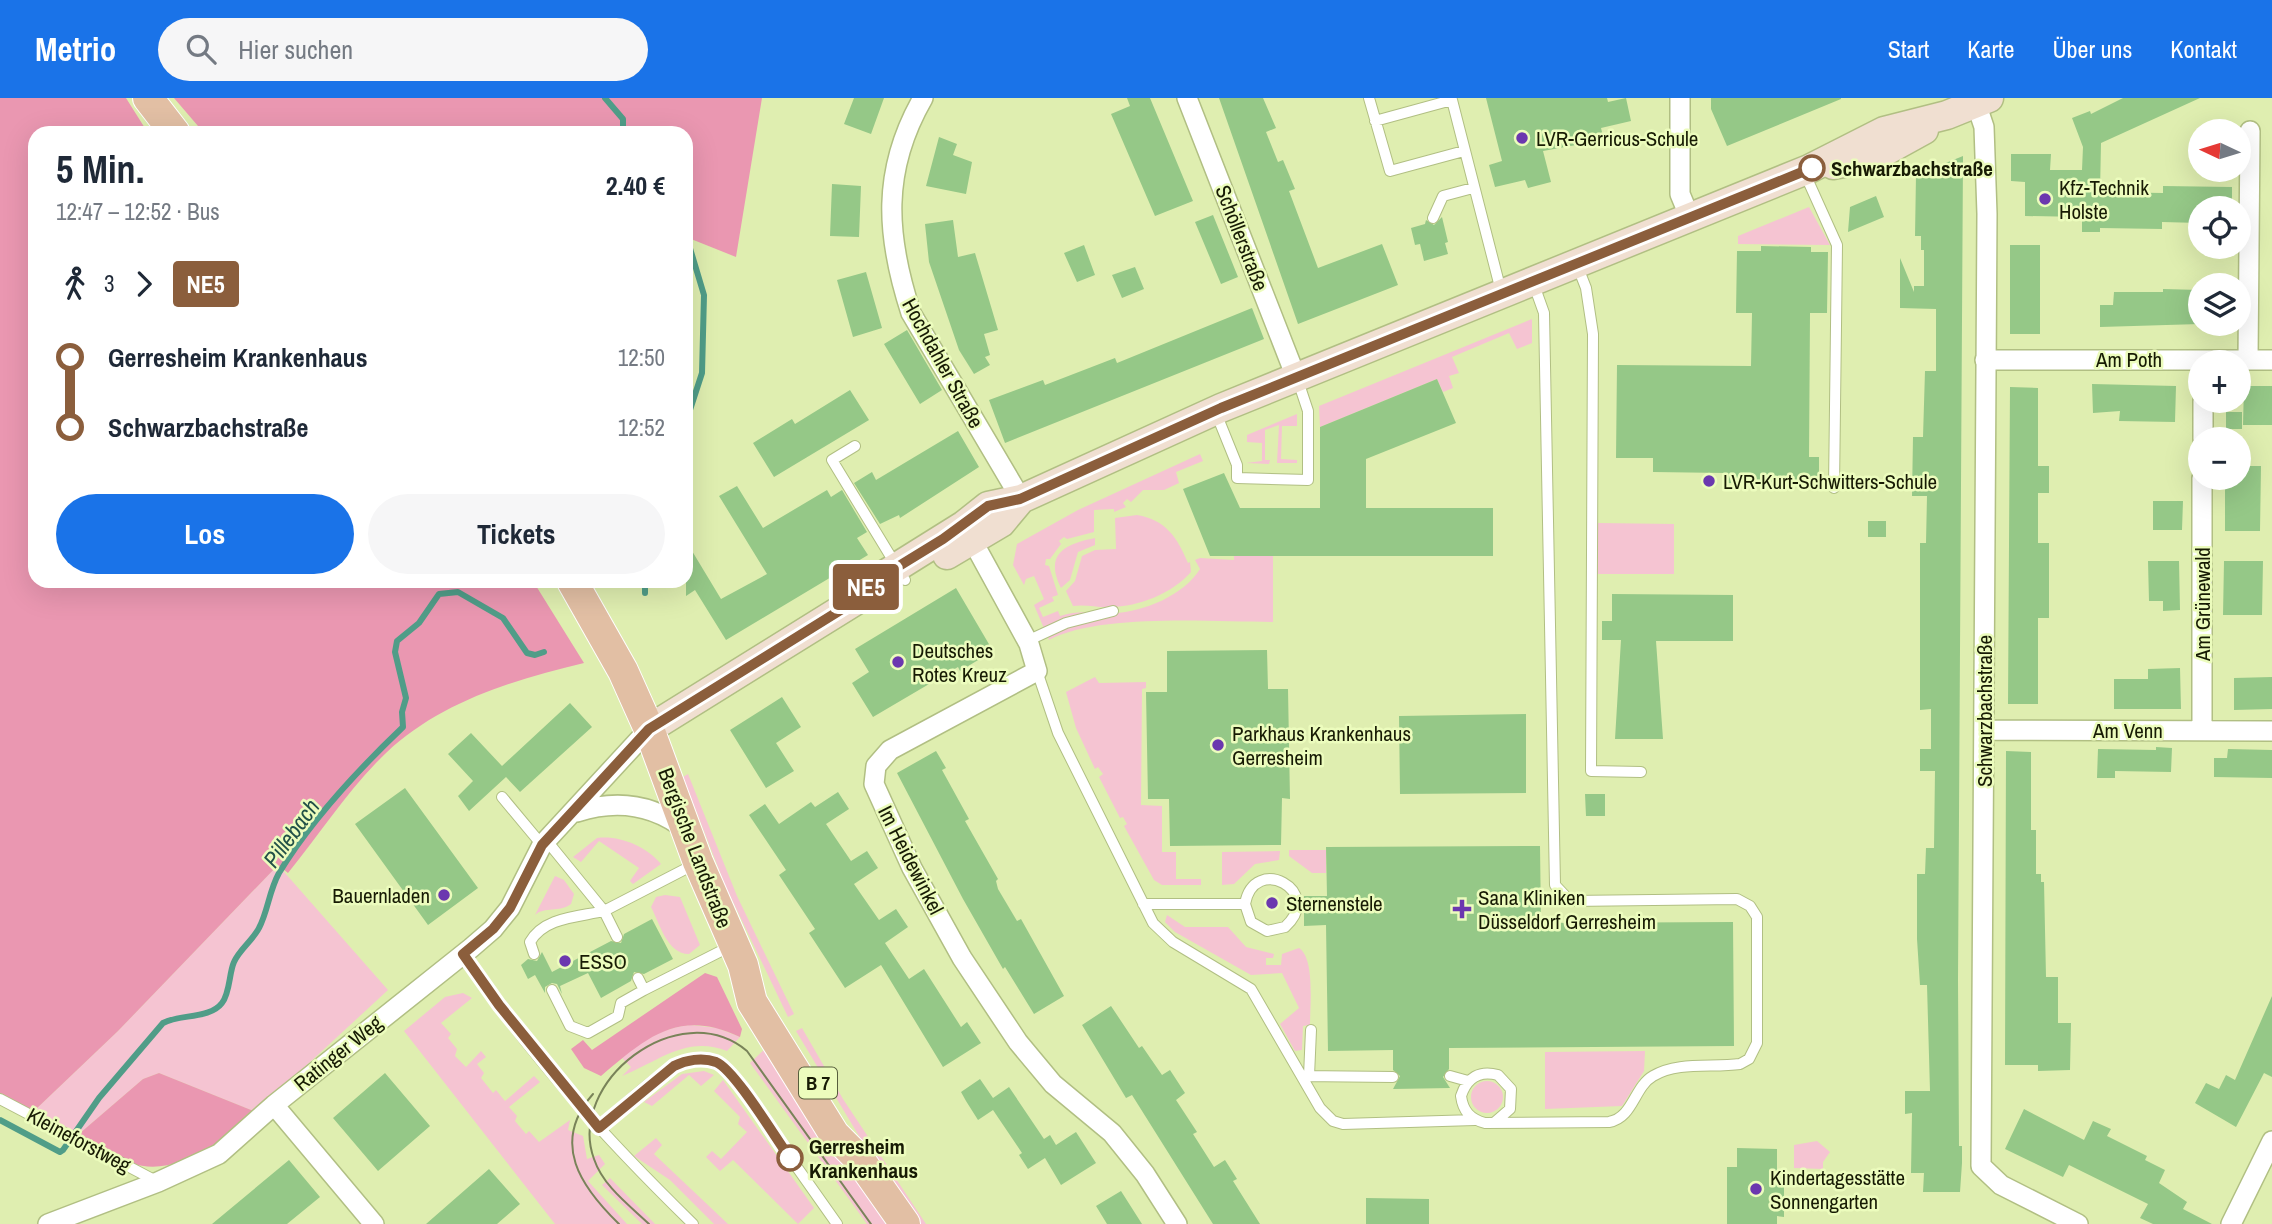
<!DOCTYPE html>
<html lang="de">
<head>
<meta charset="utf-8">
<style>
	body { margin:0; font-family:"Archivo Narrow",sans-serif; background:#f6f6f7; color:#1f2937; height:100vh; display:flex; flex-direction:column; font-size:26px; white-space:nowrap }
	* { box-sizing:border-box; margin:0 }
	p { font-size:23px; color:#747a83 }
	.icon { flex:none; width:38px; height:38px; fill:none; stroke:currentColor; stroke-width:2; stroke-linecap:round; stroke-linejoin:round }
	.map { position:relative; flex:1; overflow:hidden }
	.side { position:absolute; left:28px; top:28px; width:665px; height:462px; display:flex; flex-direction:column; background:#fff; border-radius:21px; box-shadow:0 7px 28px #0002 }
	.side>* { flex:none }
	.badge { padding:0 14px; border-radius:5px; font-size:24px; line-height:46px }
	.needle { width:46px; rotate:274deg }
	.controls { position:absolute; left:2188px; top:21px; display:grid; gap:14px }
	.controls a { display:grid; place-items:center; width:63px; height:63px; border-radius:50%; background:#fff; box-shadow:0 7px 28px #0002; font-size:35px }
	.map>.badge { position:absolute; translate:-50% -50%; box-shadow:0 0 0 4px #fff }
	.legs { display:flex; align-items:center; gap:10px; height:77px; padding:0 28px; font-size:23px }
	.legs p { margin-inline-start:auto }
	.summary { display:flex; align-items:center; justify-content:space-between; height:119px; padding:0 28px }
	h1 { font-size:38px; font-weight:700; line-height:52px }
	.action { display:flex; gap:14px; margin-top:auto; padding:14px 28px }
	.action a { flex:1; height:80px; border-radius:42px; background:#1a73e8; color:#fff; font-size:28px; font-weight:700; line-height:80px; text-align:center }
	.action a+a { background:#f6f6f7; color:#1f2937 }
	ul { padding:0 28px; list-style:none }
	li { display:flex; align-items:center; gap:24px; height:70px; font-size:26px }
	li i { display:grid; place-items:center; width:10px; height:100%; margin:0 9px; background:currentColor }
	li i::after { content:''; width:18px; height:18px; margin:-9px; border:5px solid; border-radius:50%; background:#fff }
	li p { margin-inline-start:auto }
	li:first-child i { background:linear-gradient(#0000 50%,currentColor 0) }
	li:last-child i { background:linear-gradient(currentColor 50%,#0000 0) }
	header { display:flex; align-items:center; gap:42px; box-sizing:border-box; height:98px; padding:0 35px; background:#1a73e8; color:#fff }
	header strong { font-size:33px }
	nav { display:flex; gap:38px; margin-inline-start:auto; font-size:24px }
	.search { width:490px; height:63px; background:#f6f6f7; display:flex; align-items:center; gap:18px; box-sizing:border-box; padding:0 24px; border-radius:38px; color:#747a83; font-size:26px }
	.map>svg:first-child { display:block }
	.green { fill:#f5c4d2 }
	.forest { fill:#ea97b1 }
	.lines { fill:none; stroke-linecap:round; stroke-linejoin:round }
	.stream { stroke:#509d88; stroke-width:6 }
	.building { fill:#95c887 }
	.service-casing { stroke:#b1bf83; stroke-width:12 }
	.minor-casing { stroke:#b1bf83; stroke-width:22 }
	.secondary-casing { stroke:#b1bf83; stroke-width:31 }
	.primary-casing { stroke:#fff; stroke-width:32 }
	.service { stroke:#fff; stroke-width:10 }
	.minor { stroke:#fff; stroke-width:19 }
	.secondary { stroke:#f0dfd1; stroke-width:28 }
	.primary { stroke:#e2bfa4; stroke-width:30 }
	.tram { stroke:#798359; stroke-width:2 }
	.line-1-casing { stroke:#fff; stroke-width:16 }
	.line-1 { stroke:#8b5e3c; stroke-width:10 }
	.poi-dot { fill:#6b38af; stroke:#ecfcbd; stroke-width:2.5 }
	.stop-1-dot { fill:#fff; stroke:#8b5e3c; stroke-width:3.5 }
	.labels { text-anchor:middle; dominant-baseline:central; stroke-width:5; stroke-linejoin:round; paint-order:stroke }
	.shield { fill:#ecfcbd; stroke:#575e3c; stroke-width:2 }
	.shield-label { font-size:19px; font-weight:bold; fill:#171b04 }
	.poi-label { font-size:21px; fill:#171b04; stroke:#ecfcbd; text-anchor:start }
	.stop-label { font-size:21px; font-weight:bold; fill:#171b04; stroke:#ecfcbd; text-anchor:start }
	.street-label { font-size:21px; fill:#171b04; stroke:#ecfcbd }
	.water-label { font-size:23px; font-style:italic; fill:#225148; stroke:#ecfcbd }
</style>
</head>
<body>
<header>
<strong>Metrio</strong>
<div class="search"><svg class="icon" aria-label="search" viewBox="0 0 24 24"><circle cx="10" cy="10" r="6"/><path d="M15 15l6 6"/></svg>Hier suchen</div>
<nav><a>Start</a><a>Karte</a><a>Über uns</a><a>Kontakt</a></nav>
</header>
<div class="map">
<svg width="2272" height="1126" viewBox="0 0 2272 1126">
	<rect width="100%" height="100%" fill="#dfeeb0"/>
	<path class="green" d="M1809,109L1830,147L1738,146V138Z
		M1532,221V245L1517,251L1509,235L1452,259L1459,275L1449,278L1453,290L1443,294L1437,281L1320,329L1319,308Z
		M1297,316V328H1282L1281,361L1297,362V365H1277L1279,327L1265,332V362H1270L1269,366L1246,365L1262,363V345L1247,344V337Z
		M1200,356L1203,363L1176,374L1179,385L1164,392H1143L1131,404L1127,401L1123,405L1126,409L1114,414V411L1094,412V434L1067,441L1064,439L1059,443L1061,446L1050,461H1046L1045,467L1049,468L1058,497L1052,499L1054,503L1039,510L1043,519L1058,513L1060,518C1080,511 1095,516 1114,515C1144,514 1184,497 1200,471L1195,462L1200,460L1234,462V458H1273V524C1213,524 1100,515 1049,542L1034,507L1044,501L1034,478L1026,481L1024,487L1013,467L1017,446L1078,412Z
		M1137,417C1166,422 1177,439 1188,465L1190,464L1191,474C1173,495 1138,509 1111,509C1098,510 1086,506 1073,508L1066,493L1075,483L1082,458L1095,452L1116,451L1115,420Z
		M1598,425L1674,426V476H1597Z
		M1095,440V447L1078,454L1070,482L1061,490C1044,456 1065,446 1095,440Z
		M1095,579L1099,585L1146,584V590L1142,591L1141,707L1162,708V754H1176V781H1201V787H1162L1154,782L1124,728L1127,726L1123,719L1120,720L1099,679L1103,676L1098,669L1095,671L1076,630L1066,594Z
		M688,676L737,798L794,916L788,919L725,787L683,679Z
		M597,740C619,737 646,748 661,766L633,786L630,783L639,770L599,743L581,764L573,759Z
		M1289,752H1326V775H1312L1289,758Z
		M1280,753L1279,762L1255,766L1234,786L1222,787V754Z
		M278,767L388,892L256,1014L159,975L143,981L79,1036L34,1013L118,933Z
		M555,778L564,782L574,796L571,806C559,815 545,808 535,817Z
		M665,797L680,799L700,847L689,856C667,856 660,826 651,809L656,799Z
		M1167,817L1185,829H1228L1246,849L1274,856L1273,860H1266V867H1281L1282,856L1299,850C1315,860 1310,908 1310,927L1303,928L1302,952L1295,953L1280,926L1299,910L1282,875L1251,877L1175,834L1165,824Z
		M463,895L472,900L441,925L451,936L448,940L457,951L455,958L466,969L481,953L486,959L477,966L484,975L481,980L493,995L496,992L505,1003L534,978L540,984L509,1009L517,1018L515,1023L526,1036L529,1033L539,1044L570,1022L568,1032L583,1038L587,1061L599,1057L605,1066L588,1083L627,1126H555L404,933L445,899Z
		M690,927L717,930L740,939L727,953C686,937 658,964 622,978L631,969L622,960C643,942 662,930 690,927Z
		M802,930L843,1001L926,1126H918L871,1058L796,933Z
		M770,946L890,1126H867L750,965Z
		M1645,953L1644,973L1622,1008L1545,1011V954Z
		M704,973L714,977L701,988L689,977L652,1008L644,1004L682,976Z
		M723,982L814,1110L798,1126L733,1062L720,1073L706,1059L712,1053L721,1061L747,1034L738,1026L740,1019L714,993Z
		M1471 999a16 16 0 1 1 32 0a16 16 0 1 1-32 0Z
		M656,1040L662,1047L654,1056L728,1126H714L670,1082L634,1058Z
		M1817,1043L1830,1054L1823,1064V1071L1794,1070V1047Z
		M610,1080L655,1126H642L602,1087Z"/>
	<path class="forest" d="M0,0H126L148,35H35V483H533L584,565C513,582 440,604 386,655C349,690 320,736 288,775L278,767L118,933L34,1013L0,995Z
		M174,0H762L736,159L686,139V35H204Z
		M705,875L717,879L742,931L740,939C679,910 647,939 601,978L584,970L571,951L583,942L592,952Z
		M159,975L256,1014C224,1041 177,1081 131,1065C114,1059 96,1045 79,1036L143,981Z"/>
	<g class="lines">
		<path class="stream" d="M605,0L623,21V35
			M686,137L704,197L702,275L687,321L686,342
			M645,483V495
			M0,1022L60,1054L63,1052L99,1000L163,925C180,916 210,921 222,905C230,895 229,875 234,864C239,852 253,842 259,830C268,813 269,793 279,775C311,722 359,671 403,629L402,614L406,600L395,554L397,543L419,525L439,496L458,494L503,520L527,555L535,557L544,554"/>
	</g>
	<path class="building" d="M854,0H884L871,36L844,26Z
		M1127,0H1150L1193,103L1155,118L1111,16L1130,8Z
		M1219,0H1263L1276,30L1266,34L1278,64L1283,62L1295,91L1289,93L1318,170L1382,146L1398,187L1298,226Z
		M1486,0H1607L1608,4L1626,0L1631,23L1601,30L1604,42L1543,53L1551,84L1528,90L1525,82L1495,89L1489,67L1502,63Z
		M1711,0H1841V1L1727,48L1711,11Z
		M2123,0H2200L2101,45L2100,94L2163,95V88L2232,89V110H2200V125L2162,124V131L2100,130V134H2082V119L2025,118V84L2011,83V56H2051L2050,72H2082L2083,49L2072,20L2090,13L2091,16Z
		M939,39L957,46L953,57L972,64L966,96L926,88Z
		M1963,58L1958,882L1959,1048H1962V1065L1960,1094H1923L1924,1075H1911L1912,1015L1905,1016V993H1930L1927,887H1920L1917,841V776H1925L1926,750H1934L1935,673H1920V651H1931V611L1920,612V445H1926L1927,398H1912L1913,339H1923L1925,273H1936V211L1900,210V160L1914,194V188H1924V152H1921V138H1915L1916,77Z
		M832,86L861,88L859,139L830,138Z
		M1876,98L1884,119L1848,134L1850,109Z
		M1213,117L1238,179L1221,186L1195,124Z
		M1442,119L1448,144L1445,145L1448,156L1424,163L1420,146L1415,147L1411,130L1425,126L1426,122L1434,127Z
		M953,122L958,159L975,155L998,232L984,236L990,257L985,259L990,267L974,276L959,252L929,164L925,126Z
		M1084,147L1095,177L1077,184L1064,155Z
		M2010,147H2040V236H2010Z
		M1761,148L1811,149V154H1828L1827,215H1810L1809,359H1819V386L1725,385V375L1653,374V360H1616L1617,267L1751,268L1752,215H1736L1737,153H1761Z
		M1135,169L1144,191L1122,200L1112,177Z
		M866,174L882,230L853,239L837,182Z
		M2163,191L2200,192V226L2100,229V207H2113L2114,194H2163Z
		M1252,210L1264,241L1005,345L989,302L1043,282L1045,287L1115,260L1117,265Z
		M907,232L942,292L920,306L884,246Z
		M1437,281L1456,325L1366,361V410H1493V458H1210L1183,391L1224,375L1240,410H1320V329Z
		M2092,286L2176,288L2175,324L2119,323L2120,313L2093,315Z
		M2244,288H2272V327H2243Z
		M2010,289L2038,290V368H2049V395H2038V445H2049V520H2038V606H2008Z
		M850,292L869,322L774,379L753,345L792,321L795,326Z
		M2226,314H2242V331H2226Z
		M958,333L979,369L900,420L899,417L880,426L854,385L872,374L876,382Z
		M2242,368H2261L2260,433H2225V380L2242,378Z
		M737,388L763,430L827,392L831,399L842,392L867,434L857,440L868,457L726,542L695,492L686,498V443L721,501L767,476L719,398Z
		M2153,403H2183L2182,432H2153Z
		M1868,423H1886V439H1868Z
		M2148,463H2179L2180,512L2163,513V503H2149Z
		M2224,463H2263L2262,517H2223Z
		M956,490L993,553L960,573L958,569L873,619L852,585L869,574L855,551Z
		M1612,496L1733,497V543H1656L1663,641H1615L1621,542H1602V523H1612Z
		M1267,552L1268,591H1288L1290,701L1282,700L1281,747L1170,748L1169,701H1148L1146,594H1167V553Z
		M2180,570L2181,611H2114V581H2148V571Z
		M2272,579V611L2234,612V580Z
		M782,599L801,629L776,645L794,673L766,690L730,632Z
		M570,605L592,629L520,694L506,679L469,713L458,698L473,683L448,656L471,635L502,668Z
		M1526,616V695L1400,696L1399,618Z
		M2156,649L2172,650L2171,674L2115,673V680H2097L2098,651L2156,652Z
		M2228,651L2272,652V680L2214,679V660H2227Z
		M936,653L946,670L942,672L969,721L965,723L998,781L996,783L998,791L1017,823L1021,821L1064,898L1034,916L1005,869L1003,871L963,801L897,675Z
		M2006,653L2031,654V732H2036V776H2041V784H2044L2046,879H2058V925H2071L2070,972L2038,973V967H2005Z
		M405,690L478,790L428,827L355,726Z
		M838,694L849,711L826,726L851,763L867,753L878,770L854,786L879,822L896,811L908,829L885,845L909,881L924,871L961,929L967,924L981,945L943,969L881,867L845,890L809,835L815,831L779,777L786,772L749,717L765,706L779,726L811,704L815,709Z
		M1585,696H1605V718H1586Z
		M1540,748L1541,825L1733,824L1734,948L1449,950V971L1443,979L1450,990L1393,991L1400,978L1393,972V952L1328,953L1326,827L1304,828V798H1327L1326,749Z
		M652,821L673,861L644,876L634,874L631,883L601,900L588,875L560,888L562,896L557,886L552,885L545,889V895L535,877L528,881L521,867L528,861L537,863L542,854L552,874L611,843L621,845L624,836Z
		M2272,898V979L2264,975L2236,1029L2195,1005L2206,985L2219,991L2226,977L2235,982Z
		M1111,908L1139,950L1142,948L1162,977L1170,972L1185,995L1176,1002L1197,1034L1193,1036L1214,1069L1225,1062L1237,1081L1233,1083L1260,1126H1213L1132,997L1126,1000L1082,927Z
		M385,975L430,1028L378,1073L333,1020Z
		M980,981L993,1000L1009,989L1044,1041L1050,1037L1056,1047L1076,1034L1096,1065L1061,1087L1045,1060L1028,1071L1019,1057L1022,1055L993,1012L978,1022L966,1003L961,994Z
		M2024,1011L2084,1042L2093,1023L2111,1031L2107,1038L2147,1058L2145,1062L2165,1072L2159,1085L2187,1104L2183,1111L2212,1126H2153L2140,1120L2148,1106L2069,1067L2063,1079L2005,1051Z
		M1737,1050L1777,1051V1085L1784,1086V1119L1777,1118V1126H1727V1069H1737Z
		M289,1062L320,1099L287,1126H212Z
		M489,1071L520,1106L497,1126H426Z
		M1121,1093L1142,1126H1107L1096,1108Z
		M1366,1100L1429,1101V1126H1366Z"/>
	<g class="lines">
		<g class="service-casing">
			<path id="service" d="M1369,0L1390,73L1464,53
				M1375,23L1452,2L1501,193
				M1805,76L1837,147L1834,390
				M1433,120L1443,98L1473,90
				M1577,167L1586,190L1593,236L1591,673L1641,674
				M1216,315L1237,367V380L1308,382V313L1298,283
				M855,348L832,362L905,482
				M1027,543L1066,525L1113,513
				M1037,573L1058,635L1153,825L1173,844L1251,891L1320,1010L1333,1023L1343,1026L1475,1022
				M502,699L542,747
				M1143,806H1245L1251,824L1267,833L1285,829C1325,793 1254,755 1245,806
				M617,839L604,813L695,766
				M463,856C527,955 609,1044 693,1126
				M534,856L530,844C544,819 578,819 604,813L547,743
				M638,880L644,892L733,847
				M552,892L570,928L588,935L618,918L621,905L644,892
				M1302,978L1393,979
				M1309,978L1311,932
				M1450,978L1468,983
				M0,1001L158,1084
				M1495,1024L1510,1011L1511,991L1498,977C1480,972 1467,979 1461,998C1463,1013 1470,1021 1485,1025L1609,1024C1633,1020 1634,989 1653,978C1678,963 1712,970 1740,966L1749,961L1757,945V819L1750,808L1737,801L1570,803L1555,787L1544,215L1534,187
				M599,1030C625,1008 682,944 719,965C728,971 734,982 741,990L837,1126"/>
		</g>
		<g class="minor-casing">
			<path id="minor" d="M923,0C881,73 886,138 911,215L1021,401
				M1187,0L1296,279
				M1680,0V96L1690,120
				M1976,5L1984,29L1987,116L1981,1068L2001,1087L2078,1126
				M1985,262H2272
				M2248,262L2250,33
				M2203,341V303
				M966,431L1029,546L1037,573L890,652L876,668L874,686L912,770L962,860L1018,944L1053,986L1112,1035L1145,1076L1177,1126
				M1984,632L2272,633
				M2202,633V380
				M577,714C617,701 653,706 686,732
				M274,1007L374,1126
				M48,1126L158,1084L219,1056L274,1007L471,850L493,831L510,810L542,747L649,631
				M2231,1126L2272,1043"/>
		</g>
		<g class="secondary-casing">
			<path id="secondary" d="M1833,67L1875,59L1924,32
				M947,457L1001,425L1021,401
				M649,631L855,503L868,487L964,427L988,408L1021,401L1221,310L1809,71L1884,33L1947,17L1989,0"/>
		</g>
		<g class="primary-casing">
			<path id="primary" d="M148,0L175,35
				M572,483L623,573L649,631L698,764L743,867L752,904L834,1036L860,1062L905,1126"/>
		</g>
		<use href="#service" class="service"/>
		<use href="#minor" class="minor"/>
		<use href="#secondary" class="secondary"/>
		<use href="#primary" class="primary"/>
		<path class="tram" d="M593,996C550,1045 581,1089 619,1126
			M649,1126C629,1107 603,1088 594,1061C566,985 678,896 747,953L871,1126"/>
	</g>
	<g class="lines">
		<g class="line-1-casing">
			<path id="line-1" d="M790,1060C776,1041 735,972 716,964C702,959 686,962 674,968L599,1030L499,907L463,856L493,831L510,810L542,747L649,631L855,503L868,487L943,441L988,408L1020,401L1221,310L1812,70"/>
		</g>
		<use href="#line-1" class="line-1"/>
	</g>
	<g class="poi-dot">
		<circle cx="1522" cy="40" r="7"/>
		<circle cx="2045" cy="101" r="7"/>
		<circle cx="1709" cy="383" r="7"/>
		<circle cx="898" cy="564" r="7"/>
		<circle cx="1218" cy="647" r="7"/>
		<circle cx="444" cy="797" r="7"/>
		<circle cx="1272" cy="805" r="7"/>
		<path d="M1458.5 800.5h7v7h7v7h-7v7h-7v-7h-7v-7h7z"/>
		<circle cx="565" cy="863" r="7"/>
		<circle cx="1756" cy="1091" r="7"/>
	</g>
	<g class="stop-1-dot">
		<circle cx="1812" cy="70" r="12"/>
		<circle cx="790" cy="1060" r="12"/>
	</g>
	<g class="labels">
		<rect class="shield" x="799" y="969.5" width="38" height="31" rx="5"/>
		<g class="shield-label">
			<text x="818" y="985">B 7</text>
		</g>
		<g class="poi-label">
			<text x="1536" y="40">LVR-Gerricus-Schule</text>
			<text x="2059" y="89">Kfz-Technik<tspan x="2059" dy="24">Holste</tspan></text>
			<text x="1723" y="383">LVR-Kurt-Schwitters-Schule</text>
			<text x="912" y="552">Deutsches<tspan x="912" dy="24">Rotes Kreuz</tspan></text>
			<text x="1232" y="635">Parkhaus Krankenhaus<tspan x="1232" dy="24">Gerresheim</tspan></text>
			<text x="430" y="797" text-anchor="end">Bauernladen</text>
			<text x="1478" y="799">Sana Kliniken<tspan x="1478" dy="24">Düsseldorf Gerresheim</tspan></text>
			<text x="1286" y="805">Sternenstele</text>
			<text x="579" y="863">ESSO</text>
			<text x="1770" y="1079">Kindertagesstätte<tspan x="1770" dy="24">Sonnengarten</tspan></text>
		</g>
		<g class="stop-label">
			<text x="1831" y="70">Schwarzbachstraße</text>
			<text x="809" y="1048">Gerresheim<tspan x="809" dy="24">Krankenhaus</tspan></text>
		</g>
		<g class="street-label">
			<text transform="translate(1242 140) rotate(69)">Schöllerstraße</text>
			<text x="2129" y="261">Am Poth</text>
			<text transform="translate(943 265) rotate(61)">Hochdahler Straße</text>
			<text transform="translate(2202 506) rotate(-90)">Am Grünewald</text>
			<text transform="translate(1984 613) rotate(-90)">Schwarzbachstraße</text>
			<text x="2128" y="632">Am Venn</text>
			<text transform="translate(695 750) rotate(69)">Bergische Landstraße</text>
			<text transform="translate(911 762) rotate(63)">Im Heidewinkel</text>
			<text transform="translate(338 955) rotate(-39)">Ratinger Weg</text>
			<text transform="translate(79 1042) rotate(28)">Kleineforstweg</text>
		</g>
		<g class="water-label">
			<text transform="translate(291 735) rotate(-54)">Pillebach</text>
		</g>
	</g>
</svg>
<div class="controls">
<a><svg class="needle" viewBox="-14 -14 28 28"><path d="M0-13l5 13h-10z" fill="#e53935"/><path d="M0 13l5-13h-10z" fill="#747a83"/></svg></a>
<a><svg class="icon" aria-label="locate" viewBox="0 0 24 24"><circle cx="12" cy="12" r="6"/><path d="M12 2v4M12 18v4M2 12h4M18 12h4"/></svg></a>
<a><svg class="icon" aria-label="layers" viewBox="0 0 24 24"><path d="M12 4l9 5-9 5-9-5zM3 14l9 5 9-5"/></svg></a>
<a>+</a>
<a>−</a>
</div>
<b class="badge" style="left:866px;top:489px;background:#8b5e3c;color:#fff">NE5</b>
<section class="side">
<div class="summary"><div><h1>5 Min.</h1><p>12:47 – 12:52 · Bus</p></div><b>2.40 €</b></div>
<div class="legs"><svg class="icon" aria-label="walk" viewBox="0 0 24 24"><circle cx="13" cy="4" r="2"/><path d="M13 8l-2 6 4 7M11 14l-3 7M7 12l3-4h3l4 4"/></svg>3<svg class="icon" aria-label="forward" viewBox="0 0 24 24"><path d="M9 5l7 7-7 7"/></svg><b class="badge" style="background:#8b5e3c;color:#fff">NE5</b></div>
<ul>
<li><i style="color:#8b5e3c"></i><b>Gerresheim Krankenhaus</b><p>12:50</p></li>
<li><i style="color:#8b5e3c"></i><b>Schwarzbachstraße</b><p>12:52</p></li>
</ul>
<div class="action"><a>Los</a><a>Tickets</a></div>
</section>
</div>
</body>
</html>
